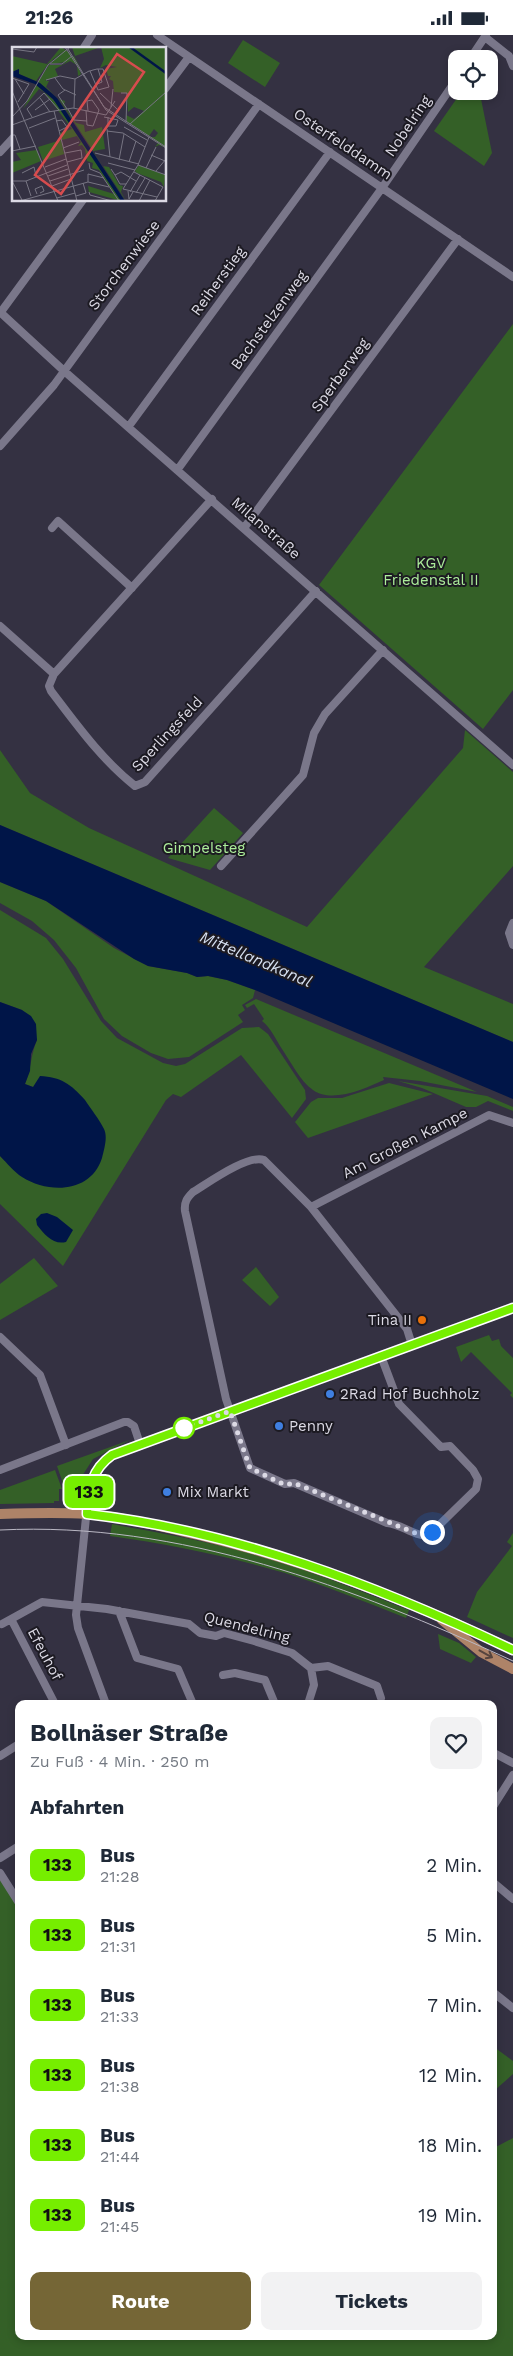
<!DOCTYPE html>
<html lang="de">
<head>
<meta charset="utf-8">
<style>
	body { margin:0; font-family:"Work Sans",sans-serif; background:#f2f2f3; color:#1f2937; height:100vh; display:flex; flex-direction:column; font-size:19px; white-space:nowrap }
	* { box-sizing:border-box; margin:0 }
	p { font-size:16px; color:#747a83 }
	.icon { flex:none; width:28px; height:28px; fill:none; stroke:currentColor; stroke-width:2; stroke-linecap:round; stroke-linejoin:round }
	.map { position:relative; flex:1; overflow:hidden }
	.sheet { position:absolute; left:15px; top:1665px; width:482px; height:640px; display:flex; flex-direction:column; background:#fff; border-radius:10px; box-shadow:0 2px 8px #0003 }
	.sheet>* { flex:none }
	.badge { padding:0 10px; border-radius:8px; font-size:18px; line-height:32px }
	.controls { position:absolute; left:448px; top:15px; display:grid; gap:10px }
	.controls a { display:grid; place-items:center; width:50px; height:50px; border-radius:10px; background:#fff; box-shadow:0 2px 8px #0003; font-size:25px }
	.you { position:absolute; width:25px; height:25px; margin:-12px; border:4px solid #fff; border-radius:50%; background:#1a73e8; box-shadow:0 0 0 8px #1a73e833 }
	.map>.badge { position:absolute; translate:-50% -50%; box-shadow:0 0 0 2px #fff }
	h2 { padding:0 15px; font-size:19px; line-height:45px }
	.round { display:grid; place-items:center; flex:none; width:52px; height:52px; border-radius:10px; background:#f2f2f3 }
	.head { display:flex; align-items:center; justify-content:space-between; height:85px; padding:0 15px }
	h1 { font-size:24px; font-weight:700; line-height:38px }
	.primary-button { display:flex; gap:10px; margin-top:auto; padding:10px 15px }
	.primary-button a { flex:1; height:58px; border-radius:10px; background:#756636; color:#fff; font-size:20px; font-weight:700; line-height:58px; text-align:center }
	.primary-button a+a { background:#f2f2f3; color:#1f2937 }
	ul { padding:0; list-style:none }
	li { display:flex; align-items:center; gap:15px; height:70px; padding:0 15px }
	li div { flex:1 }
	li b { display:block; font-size:19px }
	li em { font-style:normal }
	li .badge { min-width:55px; font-weight:700; text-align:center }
	.status { display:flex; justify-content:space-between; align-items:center; height:35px; padding:0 25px; background:#fff; direction:ltr }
	.status svg { height:14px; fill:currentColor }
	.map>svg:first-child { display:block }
	.green { fill:#346027 }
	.water { fill:#001548 }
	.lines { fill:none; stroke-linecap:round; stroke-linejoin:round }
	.minor { stroke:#7a778a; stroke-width:8 }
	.major { stroke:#ae8368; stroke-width:10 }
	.tram { stroke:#bab8c4; stroke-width:1 }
	.oneway { stroke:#56443e }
	.line-casing { stroke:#fff; stroke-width:11 }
	.line { stroke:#76ee00; stroke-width:8 }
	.walk { stroke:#dcdae5; stroke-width:5; stroke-dasharray:0 9 }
	.food-dot { fill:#e8710a; stroke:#1c1a22; stroke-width:2 }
	.shop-dot { fill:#3f7fe0; stroke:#1c1a22; stroke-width:2 }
	.stop-dot { fill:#fff; stroke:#76ee00; stroke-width:2.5 }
	.labels { text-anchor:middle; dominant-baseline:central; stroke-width:4; stroke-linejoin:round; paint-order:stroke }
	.street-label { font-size:15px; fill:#dcdae5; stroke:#1c1a22 }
	.park-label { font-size:15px; fill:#aced9a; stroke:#1c1a22 }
	.poi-label { font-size:15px; fill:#dcdae5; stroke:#1c1a22; text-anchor:start }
	.water-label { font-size:16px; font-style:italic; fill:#d5dff0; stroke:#1c1a22 }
	.inset-river { fill:none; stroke:#001548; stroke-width:2.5 }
	.inset-road { fill:none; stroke:#777583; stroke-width:1 }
	.view { fill:#d74c4e; fill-opacity:0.15; stroke:#d74c4e; stroke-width:2.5 }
	.inset-edge { fill:none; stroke:#dcdae5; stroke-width:2.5 }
</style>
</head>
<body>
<div class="status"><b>21:26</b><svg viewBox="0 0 49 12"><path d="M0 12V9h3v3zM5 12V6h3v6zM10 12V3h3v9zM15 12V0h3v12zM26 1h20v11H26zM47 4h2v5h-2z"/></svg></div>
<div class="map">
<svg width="513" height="2321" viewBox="0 0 513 2321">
	<rect width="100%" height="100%" fill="#343142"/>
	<path class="green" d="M243,5L280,28L265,52L228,28Z
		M462,56H469L481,64L492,118L484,131L434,96Z
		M513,289V655L483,694L319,550Z
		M465,695L513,737V831L424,932L513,969V1007L0,790V715L30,758L89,793L307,892L463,713Z
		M214,773L243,798L210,835L168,823Z
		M0,847L46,866L114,913L148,931L187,938L197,942L208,941L227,945L255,955L253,963L242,970L245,975L238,980L243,987L189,1022L168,1024L151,1018L122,1001L104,984L76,933L54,905L32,886L0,868Z
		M0,875L46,903L63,924L101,986L117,1003L163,1028L176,1031L185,1029L242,993L259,992L268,999L305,1055L306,1064L292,1083L241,1020L181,1062L173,1059L166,1065L63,1231L0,1169V1121L5,1126L33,1052L25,1049C31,1034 31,1019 37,1005L22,975L0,967Z
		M256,964L477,1057L420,1046L383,1042L384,1045C366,1053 332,1069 313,1055C300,1046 291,1027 282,1014C276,1005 271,993 262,986L264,984L254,969L247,973L245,970Z
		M398,1046L487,1061L513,1072V1076L488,1066L476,1072H466L422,1053Z
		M389,1048L433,1059L308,1103L295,1087L311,1067L318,1063H342Z
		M34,1223L58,1251L0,1285V1249Z
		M256,1232L279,1262L270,1271L242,1245Z
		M489,1300L492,1306L499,1304L501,1311L513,1323V1363L510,1360L512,1358L471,1317L461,1327L456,1312Z
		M130,1405L93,1424L77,1449L80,1454L78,1459L66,1457L57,1431Z
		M55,1435L62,1454H59V1466H54V1468L0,1469V1455Z
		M112,1489C165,1499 218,1508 269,1524C317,1538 363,1557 409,1575L406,1583C366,1567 326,1551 285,1538C227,1521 169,1509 110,1501Z
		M513,1498V1603L467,1582L477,1557L512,1511L507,1507Z
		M438,1599L459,1608L476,1622L471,1628L440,1614Z
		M0,1845L19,1873V2301H494V2113L513,2103V2321H0Z
		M494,2012L513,2026V2039L494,2056Z"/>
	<path class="water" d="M0,790L513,1007V1064L255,955L227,945L208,941L197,942L187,938L148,931L134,924L46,866L0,847Z
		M0,967L22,975L31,981L36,989L37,1005L31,1019L30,1036L25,1049L33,1052L40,1041C61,1042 71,1049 85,1065C91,1074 99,1084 104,1094C108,1102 104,1115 102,1123C91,1158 49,1159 22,1142C14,1137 7,1128 0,1121Z
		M47,1178L57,1182L73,1195L66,1207C53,1210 45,1200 37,1190L36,1184L41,1179Z"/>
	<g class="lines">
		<path class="minor" d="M157,0L513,242
			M485,2L509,21L513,31
			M83,14L92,0
			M470,24L486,0
			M165,54L189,22
			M0,117L14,102
			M0,277L63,335L513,730
			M1,277L83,165
			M129,391L330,117
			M0,411L54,350L259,69
			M178,434L382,153L456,45
			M212,464L54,639L49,651L51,656C77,690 101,724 135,751L145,747L316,556
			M52,493L58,486L132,553
			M244,493L458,204
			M0,591L54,639
			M221,831L303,740L314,698L325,679L383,615
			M513,888L509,898L513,910
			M311,1172L489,1080L513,1088
			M0,1302L40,1340L66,1410
			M381,1321L399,1369L441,1412L450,1411L473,1435L478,1444L476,1454L429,1500C414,1502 402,1489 387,1488L294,1448L285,1449L250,1433L226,1364L185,1176C184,1167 187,1163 193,1157C208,1148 248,1119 264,1125L311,1172L407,1294L412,1310
			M0,1435L124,1387H128L134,1391L140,1409
			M119,1576L137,1623L178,1634L193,1669
			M11,1584L54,1667
			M2,1589L42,1567L107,1574L189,1589L200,1598L216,1601L224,1598L254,1606L292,1618L311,1633L314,1650L308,1669
			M311,1633L328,1631L377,1651L381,1663
			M223,1640L235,1638L265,1645L275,1669
			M106,1669L78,1593L76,1580L88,1463C96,1423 106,1422 142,1408L513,1273
			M494,1718L513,1728
			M0,1721L19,1709
			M494,1770L513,1740
			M0,1823L19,1811
			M0,1838L19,1868
			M494,1848L513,1864
			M494,1958L513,1973"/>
		<path class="major" d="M0,1479C29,1478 58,1477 87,1479C125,1482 163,1492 199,1500C311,1527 410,1566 513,1615
			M442,1585L481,1617L513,1634"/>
		<path class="tram" d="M0,1495C180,1486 352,1552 513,1626"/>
	</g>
	<defs><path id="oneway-shaft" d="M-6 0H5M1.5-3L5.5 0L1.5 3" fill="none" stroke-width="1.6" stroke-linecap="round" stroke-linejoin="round" transform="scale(1.25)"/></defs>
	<use class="oneway" href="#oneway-shaft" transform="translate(486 1619) rotate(29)"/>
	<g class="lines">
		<g class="line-casing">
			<path id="line" d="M513,1273L112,1420C92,1434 87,1455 87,1479C236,1496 378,1551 513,1615"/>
		</g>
		<use href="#line" class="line"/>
		<path class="walk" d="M184,1393L230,1376L250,1433L285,1450L294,1448L420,1500H429L432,1497"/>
	</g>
	<circle class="food-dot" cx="422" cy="1285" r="5"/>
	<g class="shop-dot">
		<circle cx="330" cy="1359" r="5"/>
		<circle cx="279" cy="1391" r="5"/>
		<circle cx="167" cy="1457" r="5"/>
	</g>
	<circle class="stop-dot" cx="184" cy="1393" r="10"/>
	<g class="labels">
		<g class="street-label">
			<text transform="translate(408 91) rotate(-56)">Nobelring</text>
			<text transform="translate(343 109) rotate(34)">Osterfelddamm</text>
			<text transform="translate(124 230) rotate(-53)">Storchenwiese</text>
			<text transform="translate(218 246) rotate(-54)">Reiherstieg</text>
			<text transform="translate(269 285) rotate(-54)">Bachstelzenweg</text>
			<text transform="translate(340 340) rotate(-54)">Sperberweg</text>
			<text transform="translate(266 493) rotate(41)">Milanstraße</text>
			<text transform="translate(167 699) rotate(-47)">Sperlingsfeld</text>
			<text transform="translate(405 1108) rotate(-27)">Am Großen Kampe</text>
			<text transform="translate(247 1592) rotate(14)">Quendelring</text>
			<text transform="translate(45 1619) rotate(62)">Efeuhof</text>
		</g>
		<g class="park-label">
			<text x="431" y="528">KGV<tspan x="431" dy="17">Friedenstal II</tspan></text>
			<text x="204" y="813">Gimpelsteg</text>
		</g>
		<g class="poi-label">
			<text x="412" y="1285" text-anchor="end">Tina II</text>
			<text x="340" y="1359">2Rad Hof Buchholz</text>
			<text x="289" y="1391">Penny</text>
			<text x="177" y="1457">Mix Markt</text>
		</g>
		<g class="water-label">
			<text transform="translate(256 924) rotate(23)">Mittellandkanal</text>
		</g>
	</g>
	<g transform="translate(12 12)">
		<rect width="154" height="154" fill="#343142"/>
		<path d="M49,0L58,6L57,3L60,10L62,9L71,25L63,12L69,27L66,29L65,18L58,14L43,22L46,29L33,34H37L34,40L42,47L26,35L37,18H50L54,15L38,17L52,3L36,17L24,34L7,27V22L0,25V9L35,17ZM60,0H154V101L147,98L143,100L146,96L138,90H143L146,86L142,82L137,89L115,75L114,68L122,72L132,64L122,60L116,65L115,46L102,45L101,34L97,32L99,29H96L94,22L105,20L94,18L88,21L92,12L89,0L63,9ZM24,38L46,57L109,154L77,145L76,139L102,147L87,123L80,121L81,116L75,114L73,102L70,98L66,99L69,95L65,89L50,93L48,86L60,82L32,45L27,42L11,62ZM47,52L53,54L52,58L64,76L72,78L73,85L90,80L93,102L81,104L91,119L97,120L107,138L111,139L109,145L114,154ZM49,93L52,107L31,114L26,100ZM25,103L29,114L0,126V115L9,113L4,106ZM127,118L153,128L152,140L149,135L125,126L123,124Z" fill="#346027"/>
		<path d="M7,22V27L28,36L45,51L113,154H109L41,52L23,37L0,29V25Z" fill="#001548"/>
		<path class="inset-river" d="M118,0L154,26"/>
		<path class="inset-road" d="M53,0L94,63L154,101M0,2L22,5L25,0M56,2L92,60L154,100M38,17H50L60,9M0,31L17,37L6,55M43,31L51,42L64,48M3,32L12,47M34,33L48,29L63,32L77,24H78L81,23L85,22H91L97,40L86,43L78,24M83,38L90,35L86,22M53,43L46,48L55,62M0,44L46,154M88,46L106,63M109,46H115L114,75M28,51L38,65M99,60L101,42M62,61L63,32M56,62L62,73L75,74M23,63L38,52M74,63L75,78L81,79L87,63L80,53L75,54L76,64M42,64L65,154M0,70L15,54L36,18L58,0M20,70L15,62L32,46L47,63M92,70L106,73L104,79M96,70V79H104M44,74L50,73L55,80L47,84M118,77L154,45M0,78L36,65L61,61L94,68L103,54M112,80L135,93M17,81L43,71M95,82L98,110M95,84L111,86L133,100M0,88H3L8,102M137,90L126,118L111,142L145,150M51,101L67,95M0,104L24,99M53,106L69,103L70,111L55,115M83,106L127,117M139,108L153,114M107,113L112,87M117,115L124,94M77,116L78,122L88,126L107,154M96,116L123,123M126,118L154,128M33,120L54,112M134,121L144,100M99,122L103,128L109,125L124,134M144,124L154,112M122,125L151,140L143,154M10,126L22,120L24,129M103,128L108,137H114M36,129L56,122M0,134H14L55,118M0,134L10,153M14,134L19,149M38,134L72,123M76,135V127L92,131M40,139L59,132M116,144L117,152L121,145M77,145L78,148L100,154M118,145L128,128M124,146L133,131M25,147L23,142L30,139L32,144L28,146M64,149L74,146L71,136M45,151L63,146M8,154L76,135L97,140M127,154L138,133"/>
		<path class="view" d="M105,7L132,25L49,147L23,128Z"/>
		<rect width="154" height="154" class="inset-edge"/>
	</g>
</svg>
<div class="controls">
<a><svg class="icon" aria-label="locate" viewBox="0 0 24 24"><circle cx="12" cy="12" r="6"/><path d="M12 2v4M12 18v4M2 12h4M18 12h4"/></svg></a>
</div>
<div class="you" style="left:432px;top:1497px"></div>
<b class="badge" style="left:89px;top:1457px;background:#76ee00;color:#111">133</b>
<section class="sheet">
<div class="head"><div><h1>Bollnäser Straße</h1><p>Zu Fuß · 4 Min. · 250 m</p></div><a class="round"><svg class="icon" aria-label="heart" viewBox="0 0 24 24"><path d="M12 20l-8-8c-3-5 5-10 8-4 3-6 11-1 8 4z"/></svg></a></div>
<h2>Abfahrten</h2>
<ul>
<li><span class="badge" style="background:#76ee00;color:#111">133</span><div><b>Bus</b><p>21:28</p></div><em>2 Min.</em></li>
<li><span class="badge" style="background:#76ee00;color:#111">133</span><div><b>Bus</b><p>21:31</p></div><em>5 Min.</em></li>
<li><span class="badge" style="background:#76ee00;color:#111">133</span><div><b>Bus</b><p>21:33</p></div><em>7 Min.</em></li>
<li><span class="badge" style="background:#76ee00;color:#111">133</span><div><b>Bus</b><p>21:38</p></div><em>12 Min.</em></li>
<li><span class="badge" style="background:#76ee00;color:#111">133</span><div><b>Bus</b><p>21:44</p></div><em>18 Min.</em></li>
<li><span class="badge" style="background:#76ee00;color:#111">133</span><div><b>Bus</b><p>21:45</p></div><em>19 Min.</em></li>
</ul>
<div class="primary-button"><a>Route</a><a>Tickets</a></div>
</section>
</div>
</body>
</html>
